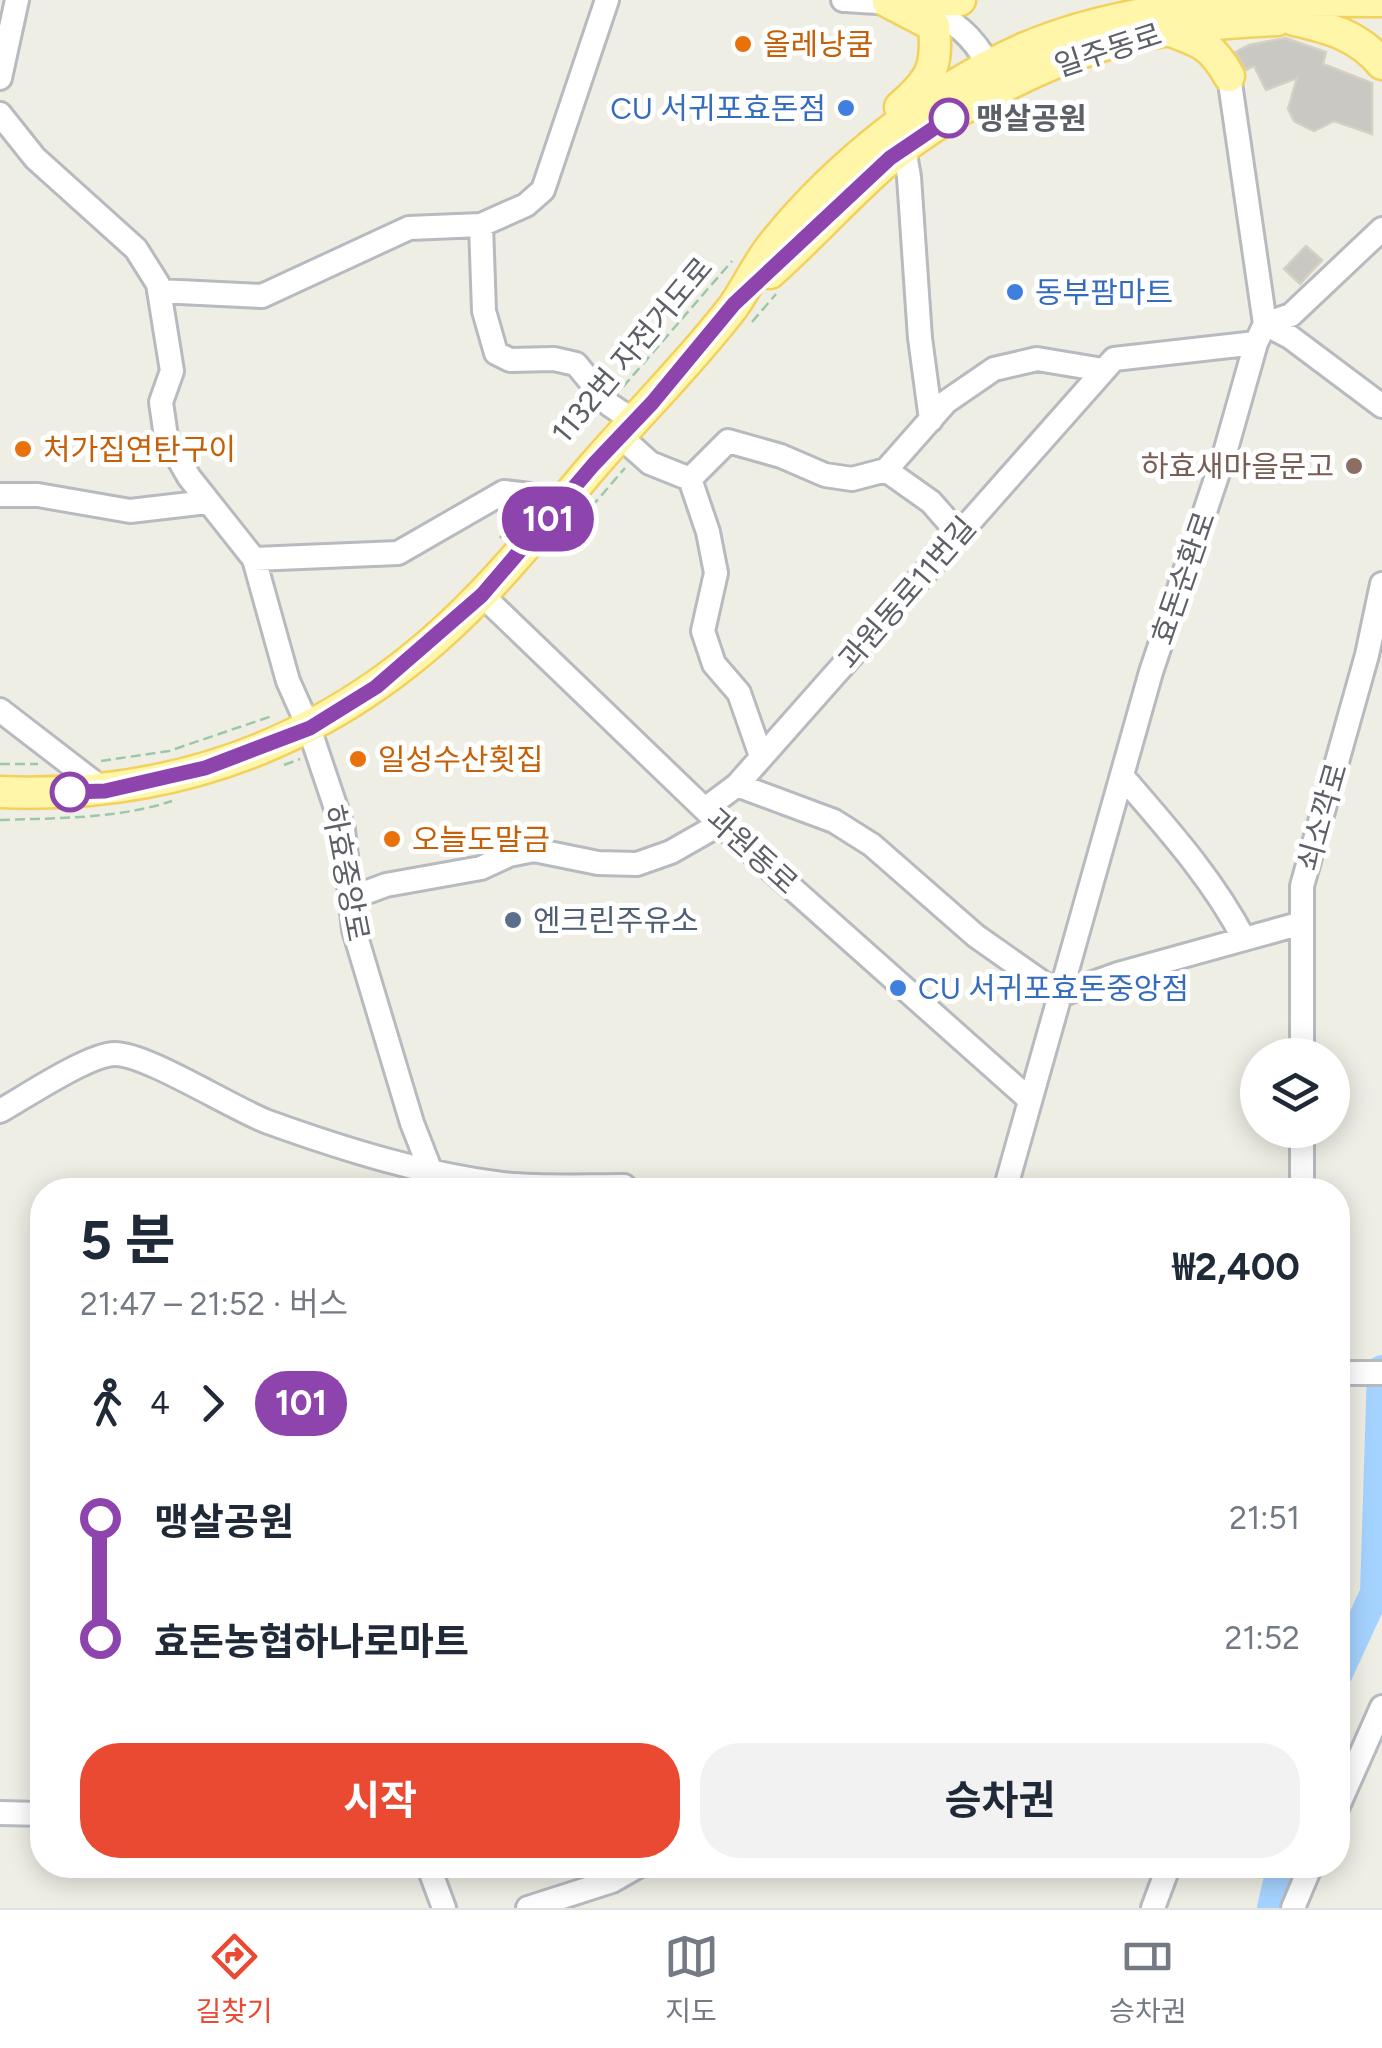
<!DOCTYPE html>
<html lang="ko">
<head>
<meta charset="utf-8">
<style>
	body { margin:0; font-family:Figtree,"Noto Sans KR",sans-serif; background:#f2f2f3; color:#1f2937; height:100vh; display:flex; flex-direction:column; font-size:38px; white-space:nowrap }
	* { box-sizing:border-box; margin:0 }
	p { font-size:32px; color:#747a83 }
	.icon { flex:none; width:55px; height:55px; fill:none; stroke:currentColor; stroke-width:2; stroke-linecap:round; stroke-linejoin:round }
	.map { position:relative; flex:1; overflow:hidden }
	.sheet { position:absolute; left:30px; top:1178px; width:1320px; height:700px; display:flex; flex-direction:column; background:#fff; border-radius:40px; box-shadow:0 5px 25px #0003 }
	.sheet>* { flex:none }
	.badge { padding:0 20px; border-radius:32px; font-size:35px; line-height:65px }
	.controls { position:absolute; left:1240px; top:1038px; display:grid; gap:20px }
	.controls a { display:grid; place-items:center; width:110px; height:110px; border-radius:50%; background:#fff; box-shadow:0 5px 25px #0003; font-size:50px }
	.map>.badge { position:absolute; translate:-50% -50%; box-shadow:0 0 0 5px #fff }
	.legs { display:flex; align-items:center; gap:15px; height:110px; padding:0 50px; font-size:32px }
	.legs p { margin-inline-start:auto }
	.overview { display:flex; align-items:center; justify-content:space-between; height:170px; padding:0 50px }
	h1 { font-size:55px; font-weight:700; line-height:75px }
	.button { display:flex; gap:20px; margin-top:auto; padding:20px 50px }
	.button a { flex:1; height:115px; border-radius:40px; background:#ea4a31; color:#fff; font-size:40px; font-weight:700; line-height:115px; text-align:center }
	.button a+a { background:#f2f2f3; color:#1f2937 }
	ul { padding:0 50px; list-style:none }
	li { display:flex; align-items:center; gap:35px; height:120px; font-size:38px }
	li i { display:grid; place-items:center; width:15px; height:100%; margin:0 12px; background:currentColor }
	li i::after { content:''; width:25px; height:25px; margin:-12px; border:8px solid; border-radius:50%; background:#fff }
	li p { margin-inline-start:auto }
	li:first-child i { background:linear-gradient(#0000 50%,currentColor 0) }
	li:last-child i { background:linear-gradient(currentColor 50%,#0000 0) }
	.tab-bar { display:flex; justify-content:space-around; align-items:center; height:140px; border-top:2px solid #e0e1e3; background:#fff; font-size:28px; color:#747a83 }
	.tab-bar a { display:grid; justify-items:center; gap:5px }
	.tab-bar .current { color:#ea4a31 }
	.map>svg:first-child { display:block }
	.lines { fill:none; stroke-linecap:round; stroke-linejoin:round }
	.river { stroke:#a5d3ff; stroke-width:30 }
	.building { fill:#cac8c2; stroke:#d4d0c3; stroke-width:2.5 }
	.minor-casing { stroke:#b7babf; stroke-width:28 }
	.major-casing { stroke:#f2d15c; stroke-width:35 }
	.path { stroke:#9bc8aa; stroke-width:2.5; stroke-dasharray:10 5; stroke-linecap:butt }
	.minor { stroke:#fff; stroke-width:22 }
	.major { stroke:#fff6aa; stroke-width:30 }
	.line-1-casing { stroke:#fff; stroke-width:22 }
	.line-1 { stroke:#8e44ad; stroke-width:15 }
	.food-dot { fill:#e8710a; stroke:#fff; stroke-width:4 }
	.shop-dot { fill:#3f7fe0; stroke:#fff; stroke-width:4 }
	.stop-1-dot { fill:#fff; stroke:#8e44ad; stroke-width:5 }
	.education-dot { fill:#8d6e63; stroke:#fff; stroke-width:4 }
	.service-dot { fill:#5c6f8a; stroke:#fff; stroke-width:4 }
	.labels { text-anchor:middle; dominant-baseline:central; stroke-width:10; stroke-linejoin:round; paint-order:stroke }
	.food-label { font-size:30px; fill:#c56008; stroke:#fff; text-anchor:start }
	.street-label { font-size:30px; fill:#5d6066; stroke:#fff }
	.shop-label { font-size:30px; fill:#366cbe; stroke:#fff; text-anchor:start }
	.stop-label { font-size:30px; font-weight:bold; fill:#5d6066; stroke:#fff; text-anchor:start }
	.education-label { font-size:30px; fill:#785e54; stroke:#fff; text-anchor:end }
	.service-label { font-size:30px; fill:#4e5e75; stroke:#fff; text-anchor:start }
</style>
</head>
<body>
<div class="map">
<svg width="1382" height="1908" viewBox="0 0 1382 1908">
	<rect width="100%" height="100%" fill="#efeee5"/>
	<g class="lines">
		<path class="river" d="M1338,1673L1375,1593L1382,1370
			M1272,1908L1282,1865"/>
	</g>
	<path class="building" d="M1285,38L1326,52L1323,64L1372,83V134L1334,121L1314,131L1294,121L1288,109L1297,78L1266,90L1254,66L1246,70L1236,52L1249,45Z
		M1306,246L1322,260L1300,284L1284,269Z"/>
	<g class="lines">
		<g class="minor-casing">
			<path id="minor" d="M843,0C915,4 964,6 995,79
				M0,78L17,0
				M0,114L35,158L136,249L158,284L172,371L161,402L166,437L189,477L254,559L288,681L309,728L343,829L354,930L412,1123L430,1169L432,1190
				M904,148L909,177L920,338L931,420
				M481,225L484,311L496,353L510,360L554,359L576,364L610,405L634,421
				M159,291L262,296L409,228L481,225L526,205L543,190L607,0
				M1265,324L1291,315L1382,229
				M1265,324L1290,337L1382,406
				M621,437L650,463L690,479L708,532L716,573L703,631L714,664L739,693L761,756
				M886,470L931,502L959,534
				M690,479L728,441L781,456L825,475L852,479L886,470L946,402L994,369L1037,359L1103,370
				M0,495H38L130,511L207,502
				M254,559L398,553L504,492L565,499
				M482,595L720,824L1030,1100
				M0,710L105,791
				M1122,776C1166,827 1213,879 1244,939
				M737,785L834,821L872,845L976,936L1060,995L1118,974L1302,923
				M705,809L737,785L1114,359L1256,343
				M351,898L386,885L481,868L509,855L534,850L598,863L637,864L671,852L720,824
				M1302,1055V886L1367,655L1382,584
				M0,1111C25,1097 89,1054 115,1054C147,1054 231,1108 268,1122C343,1149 423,1174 502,1184C542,1188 584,1186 624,1186L627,1190
				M1302,1130V1190
				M1005,1190L1151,672L1226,449L1256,343L1265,324L1229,76
				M1338,1373H1382
				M1338,1806L1382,1707
				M0,1813L42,1814
				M428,1865L444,1908
				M528,1908L612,1881L640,1865
				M1153,1908L1169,1865
				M1293,1908L1311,1865"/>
		</g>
		<g class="major-casing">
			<path id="major" d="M888,2L934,26C938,68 931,80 900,107
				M893,2L960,0
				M1294,20C1329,28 1358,35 1382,64
				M1171,31C1202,42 1213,47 1229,76
				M770,273C812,236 850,192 893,156C952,109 1045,61 1118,41C1169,27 1224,22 1277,20
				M0,792C190,800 352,731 483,593C522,553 557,508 594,465C640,412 690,363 733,307C748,286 758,262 774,243C837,164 933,89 1025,48C1139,0 1260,0 1382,1"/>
		</g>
		<path class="path" d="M752,322L776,294
			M623,387L732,261
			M500,538L519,513
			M562,541L625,468
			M101,761L169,751L272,716
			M0,764H38
			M284,765L300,759
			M0,820C58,818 117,819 172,801"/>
		<use href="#minor" class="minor"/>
		<use href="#major" class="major"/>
	</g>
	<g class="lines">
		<g class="line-1-casing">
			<path id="line-1" d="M70,792L105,791L205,768L310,728L376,687L482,595L594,464L652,403L734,304L890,158L949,118"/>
		</g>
		<use href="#line-1" class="line-1"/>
	</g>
	<g class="food-dot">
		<circle cx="743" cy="44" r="10"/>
		<circle cx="23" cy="449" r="10"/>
		<circle cx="358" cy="759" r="10"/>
		<circle cx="392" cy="839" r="10"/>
	</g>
	<g class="shop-dot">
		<circle cx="846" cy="108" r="10"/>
		<circle cx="1015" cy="292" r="10"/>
		<circle cx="898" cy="988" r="10"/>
	</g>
	<g class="stop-1-dot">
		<circle cx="949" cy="118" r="18"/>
		<circle cx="70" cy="792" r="18"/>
	</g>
	<circle class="education-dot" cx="1354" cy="466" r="10"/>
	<circle class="service-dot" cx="513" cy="920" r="10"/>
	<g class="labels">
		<g class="food-label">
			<text x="763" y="44">올레낭쿰</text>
			<text x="43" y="449">처가집연탄구이</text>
			<text x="378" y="759">일성수산횟집</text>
			<text x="412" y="839">오늘도말금</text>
		</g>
		<g class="street-label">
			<text transform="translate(1108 50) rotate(-18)">일주동로</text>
			<text transform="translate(632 350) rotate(-50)">1132번 자전거도로</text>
			<text transform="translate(1183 578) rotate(-71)">효돈순환로</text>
			<text transform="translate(907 593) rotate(-49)">과원동로11번길</text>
			<text transform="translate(1322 817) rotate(-74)">쇠소깍로</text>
			<text transform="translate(752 851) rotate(42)">과원동로</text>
			<text transform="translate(346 873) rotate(79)">하효중앙로</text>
		</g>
		<g class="shop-label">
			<text x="826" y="108" text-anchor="end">CU 서귀포효돈점</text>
			<text x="1035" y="292">동부팜마트</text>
			<text x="918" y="988">CU 서귀포효돈중앙점</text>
		</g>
		<g class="stop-label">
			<text x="976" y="118">맹살공원</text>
		</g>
		<g class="education-label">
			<text x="1334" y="466">하효새마을문고</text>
		</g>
		<g class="service-label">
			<text x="533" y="920">엔크린주유소</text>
		</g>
	</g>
</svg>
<div class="controls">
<a><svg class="icon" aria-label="layers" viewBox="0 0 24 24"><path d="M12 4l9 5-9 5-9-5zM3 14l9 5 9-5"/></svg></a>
</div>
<b class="badge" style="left:548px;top:519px;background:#8e44ad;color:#fff">101</b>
<section class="sheet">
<div class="overview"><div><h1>5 분</h1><p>21:47 – 21:52 · 버스</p></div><b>₩2,400</b></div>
<div class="legs"><svg class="icon" aria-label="walk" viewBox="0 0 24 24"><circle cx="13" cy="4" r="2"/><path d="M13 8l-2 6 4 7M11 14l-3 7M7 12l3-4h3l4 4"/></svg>4<svg class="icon" aria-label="forward" viewBox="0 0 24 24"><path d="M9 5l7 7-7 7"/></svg><b class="badge" style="background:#8e44ad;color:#fff">101</b></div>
<ul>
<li><i style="color:#8e44ad"></i><b>맹살공원</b><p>21:51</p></li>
<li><i style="color:#8e44ad"></i><b>효돈농협하나로마트</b><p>21:52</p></li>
</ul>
<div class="button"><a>시작</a><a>승차권</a></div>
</section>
</div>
<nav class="tab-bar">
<a class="current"><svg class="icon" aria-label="directions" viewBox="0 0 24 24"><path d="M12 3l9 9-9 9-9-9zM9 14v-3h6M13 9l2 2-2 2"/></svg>길찾기</a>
<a><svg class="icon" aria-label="map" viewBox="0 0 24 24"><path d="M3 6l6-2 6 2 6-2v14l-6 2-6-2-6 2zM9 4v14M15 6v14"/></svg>지도</a>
<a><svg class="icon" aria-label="tickets" viewBox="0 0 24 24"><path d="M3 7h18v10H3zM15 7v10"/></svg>승차권</a>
</nav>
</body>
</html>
